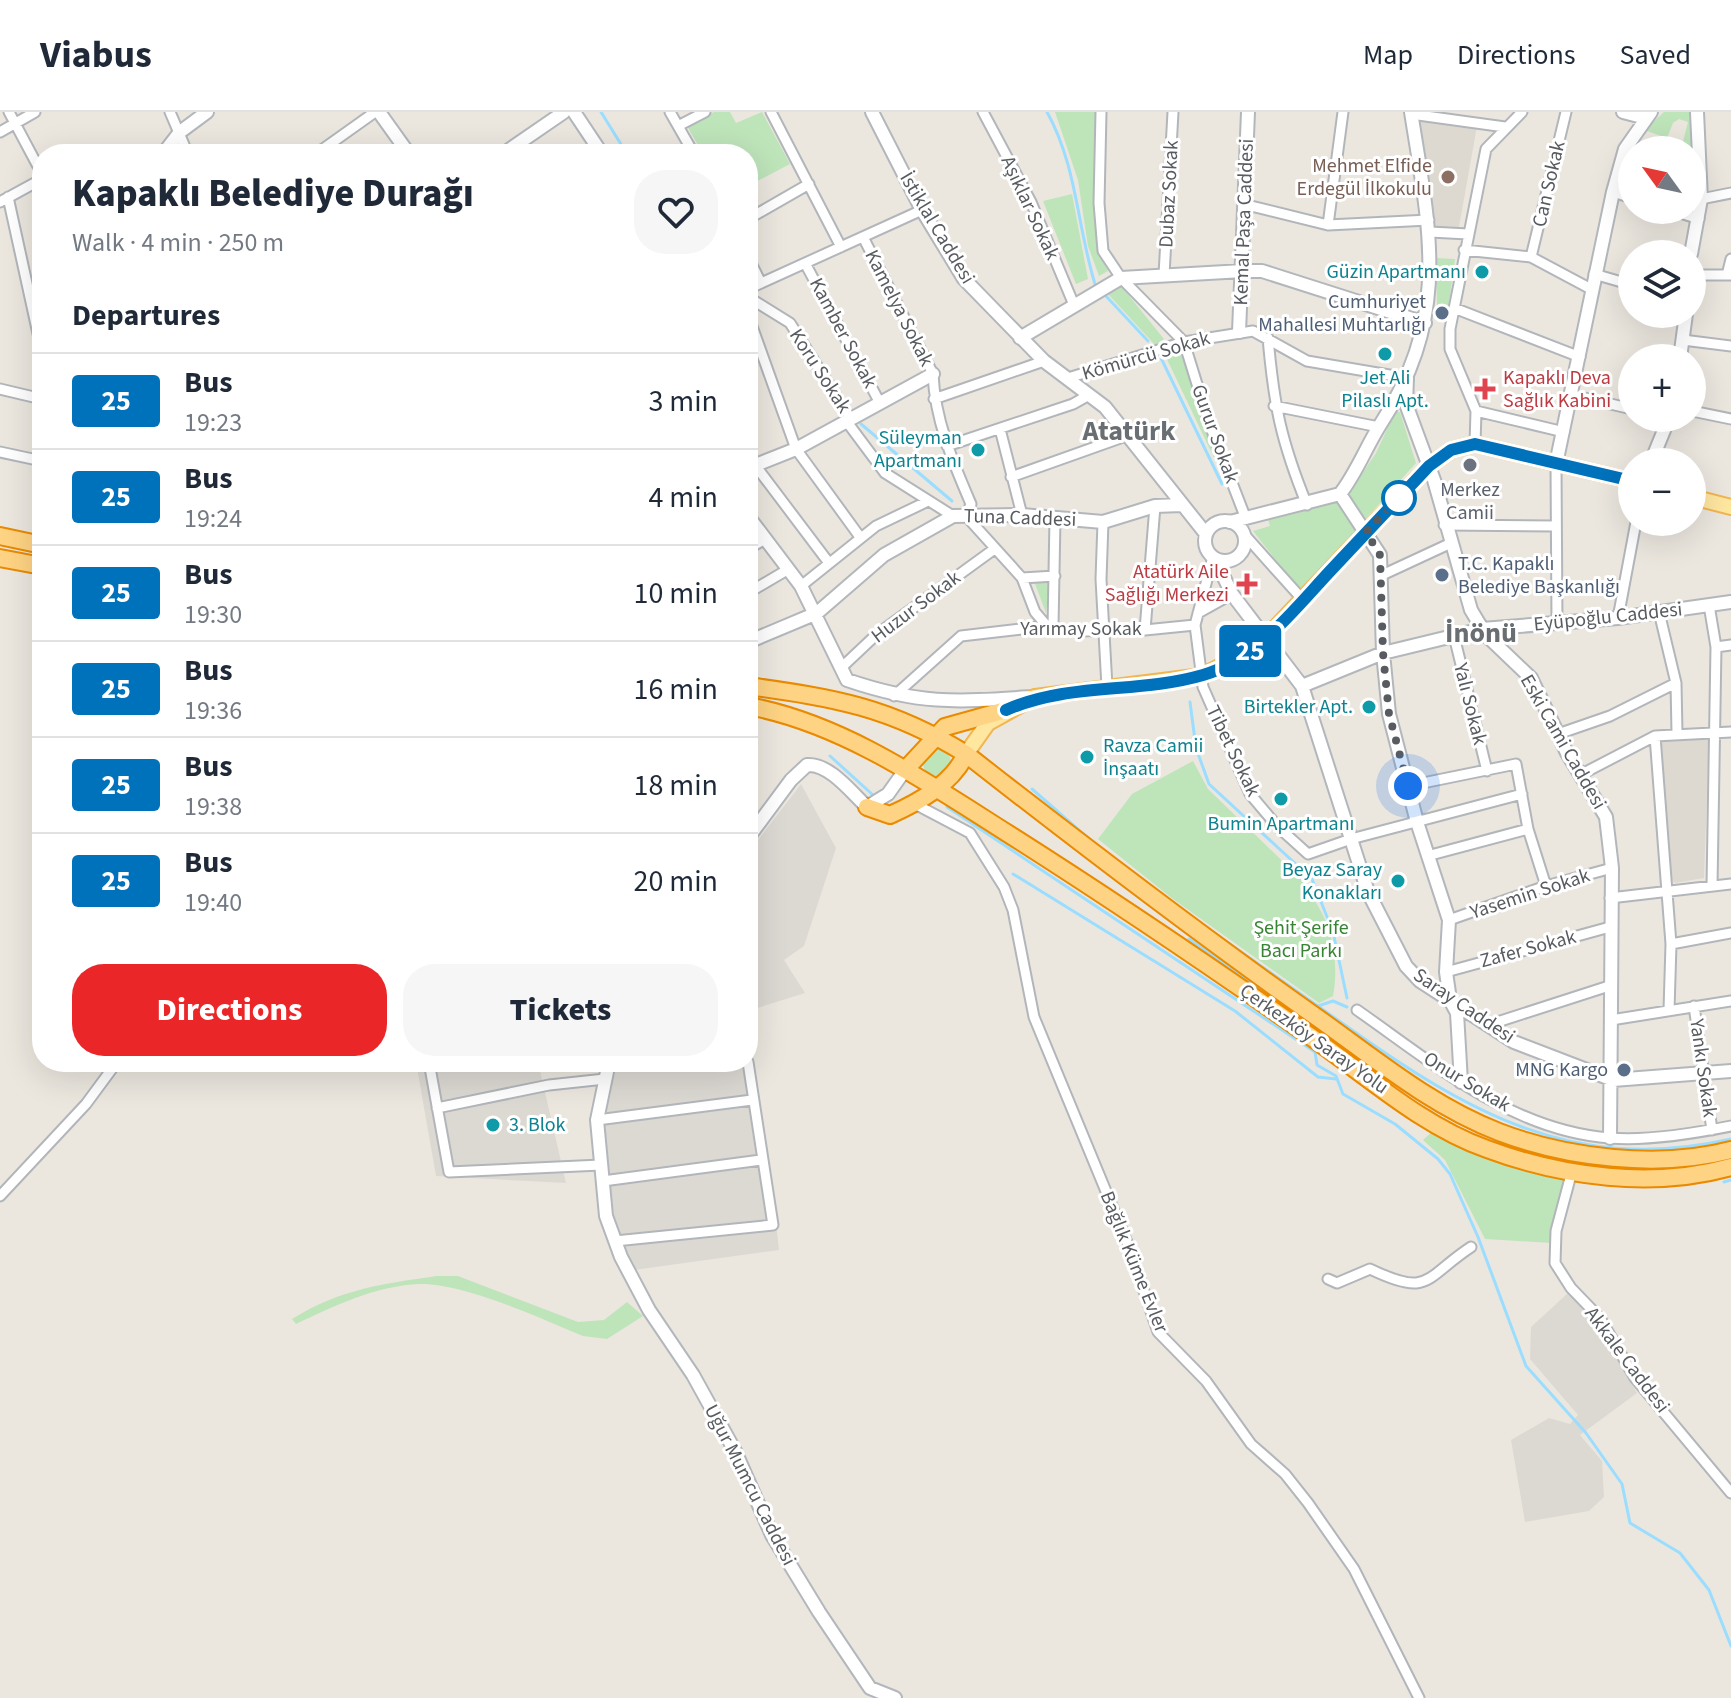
<!DOCTYPE html>
<html lang="en">
<head>
<meta charset="utf-8">
<style>
	body { margin:0; font-family:"Source Sans 3",sans-serif; background:#f6f6f7; color:#1f2937; height:100vh; display:flex; flex-direction:column; font-size:30px; white-space:nowrap }
	* { box-sizing:border-box; margin:0 }
	p { font-size:26px; color:#747a83 }
	.icon { flex:none; width:44px; height:44px; fill:none; stroke:currentColor; stroke-width:2; stroke-linecap:round; stroke-linejoin:round }
	.map { position:relative; flex:1; overflow:hidden }
	.side { position:absolute; left:32px; top:32px; width:726px; height:928px; display:flex; flex-direction:column; background:#fff; border-radius:32px; box-shadow:0 8px 32px #0002 }
	.side>* { flex:none }
	.badge { padding:0 16px; border-radius:6px; font-size:28px; line-height:52px }
	.needle { width:52px; rotate:303deg }
	.controls { position:absolute; left:1618px; top:24px; display:grid; gap:16px }
	.controls a { display:grid; place-items:center; width:88px; height:88px; border-radius:50%; background:#fff; box-shadow:0 8px 32px #0002; font-size:40px }
	.you { position:absolute; width:40px; height:40px; margin:-20px; border:6px solid #fff; border-radius:50%; background:#1a73e8; box-shadow:0 0 0 12px #1a73e833 }
	.map>.badge { position:absolute; translate:-50% -50%; box-shadow:0 0 0 4px #fff }
	h2 { padding:0 40px; font-size:30px; line-height:72px }
	.round { display:grid; place-items:center; flex:none; width:84px; height:84px; border-radius:32px; background:#f6f6f7 }
	.head { display:flex; align-items:center; justify-content:space-between; height:136px; padding:0 40px }
	h1 { font-size:38px; font-weight:800; line-height:60px }
	.cta { display:flex; gap:16px; margin-top:auto; padding:16px 40px }
	.cta a { flex:1; height:92px; border-radius:32px; background:#ea2629; color:#fff; font-size:32px; font-weight:800; line-height:92px; text-align:center }
	.cta a+a { background:#f6f6f7; color:#1f2937 }
	ul { padding:0; list-style:none }
	li { display:flex; align-items:center; gap:24px; height:96px; padding:0 40px; border-top:2px solid #e0e1e3 }
	li div { flex:1 }
	li b { display:block; font-size:30px }
	li em { font-style:normal }
	li .badge { min-width:88px; font-weight:700; text-align:center }
	header { display:flex; align-items:center; gap:48px; box-sizing:border-box; height:112px; padding:0 40px; background:#fff; border-bottom:2px solid #e0e1e3 }
	header strong { font-size:38px }
	nav { display:flex; gap:44px; margin-inline-start:auto; font-size:28px }
	.map>svg:first-child { display:block }
	.industrial { fill:#dcd9d3 }
	.education { fill:#ddd9d0 }
	.green { fill:#bee4ba }
	.lines { fill:none; stroke-linecap:round; stroke-linejoin:round }
	.stream { stroke:#9bddff; stroke-width:3 }
	.street-casing { stroke:#b2b6ba; stroke-width:13 }
	.secondary-casing { stroke:#b3b7bc; stroke-width:16 }
	.primary-casing { stroke:#f2b651; stroke-width:18 }
	.highway-casing { stroke:#ea8a00; stroke-width:20 }
	.street { stroke:#fff; stroke-width:9 }
	.secondary { stroke:#fff; stroke-width:12 }
	.primary { stroke:#ffe7a0; stroke-width:14 }
	.highway { stroke:#fed383; stroke-width:16 }
	.line-casing { stroke:#fff; stroke-width:18 }
	.line { stroke:#0072bc; stroke-width:12 }
	.walk { stroke:#585c60; stroke-width:8; stroke-dasharray:0 14.4 }
	.education-dot { fill:#8d6e63; stroke:#fff; stroke-width:3 }
	.culture-dot { fill:#0f9aa8; stroke:#fff; stroke-width:3 }
	.service-dot { fill:#5c6f8a; stroke:#fff; stroke-width:3 }
	.health-dot { fill:#e0444e; stroke:#fff; stroke-width:3 }
	.worship-dot { fill:#6b7280; stroke:#fff; stroke-width:3 }
	.stop-dot { fill:#fff; stroke:#0072bc; stroke-width:4 }
	.labels { text-anchor:middle; dominant-baseline:central; stroke-width:6; stroke-linejoin:round; paint-order:stroke }
	.education-label { font-size:20px; fill:#785e54; stroke:#fff; text-anchor:end }
	.street-label { font-size:20px; fill:#585c60; stroke:#fff }
	.culture-label { font-size:20px; fill:#0d838f; stroke:#fff; text-anchor:end }
	.service-label { font-size:20px; fill:#4e5e75; stroke:#fff; text-anchor:end }
	.health-label { font-size:20px; fill:#be3a42; stroke:#fff; text-anchor:start }
	.worship-label { font-size:20px; fill:#5b616d; stroke:#fff }
	.park-label { font-size:20px; fill:#378433; stroke:#fff }
	.district-label { font-size:28px; font-weight:bold; fill:#696e72; stroke:#fff }
</style>
</head>
<body>
<header>
<strong>Viabus</strong>
<nav><a>Map</a><a>Directions</a><a>Saved</a></nav>
</header>
<div class="map">
<svg width="1731" height="1586" viewBox="0 0 1731 1586">
	<rect width="100%" height="100%" fill="#ebe7df"/>
	<path class="industrial" d="M801,672L836,736L804,834L784,848L805,881L748,899V741Z
		M748,929L768,1041L779,1138L634,1158L614,1118L600,1015L617,950H748Z
		M416,950H538L566,1071L436,1064Z
		M1568,1181L1591,1206L1637,1281L1580,1323L1602,1349L1604,1385L1589,1399L1525,1410L1511,1328L1549,1306L1570,1312L1578,1303L1530,1247L1531,1215Z"/>
	<path class="education" d="M1420,7L1477,14L1459,115H1433Z
		M1659,626H1709L1704,766L1675,771L1671,768Z"/>
	<path class="green" d="M714,0H730L736,11L762,0L790,52L748,74V42H703L687,14Z
		M1055,0H1097L1099,139L1108,159L1099,164L1088,134L1078,68Z
		M1664,0H1692L1693,38L1682,33L1688,10L1679,7L1673,11L1667,26L1644,18Z
		M1072,82L1088,167L1076,172L1043,89Z
		M1436,146L1455,147L1448,198L1437,195Z
		M1117,174L1122,175L1164,227L1155,233L1107,181Z
		M1181,238L1229,369L1226,371L1164,241Z
		M1395,300H1400L1416,351L1364,409L1347,384L1376,341Z
		M1341,388L1358,417L1299,478L1253,419L1270,414L1268,407Z
		M1050,467L1046,501L1034,469Z
		M923 651a14 14 0 1 1 28 0a14 14 0 1 1-28 0Z
		M1193,649L1208,677L1307,773L1304,776C1331,802 1340,849 1333,884L1319,891L1173,787L1098,727L1132,682Z
		M1433,1019L1524,1058L1565,1065L1567,1072L1551,1131L1485,1127L1445,1048L1423,1028Z
		M437,1164H458L578,1210L604,1208L627,1190L643,1204L607,1227L583,1224C540,1206 464,1171 419,1172C375,1174 334,1194 296,1212L292,1207C341,1177 381,1172 437,1164Z"/>
	<g class="lines">
		<path class="stream" d="M601,0L627,42
			M1047,0C1077,54 1077,114 1095,172
			M1105,183L1148,229
			M1161,246L1222,372
			M861,312L952,389
			M1190,590L1196,636L1209,672L1312,767L1333,820L1347,886
			M830,644L873,683
			M1032,677L1089,727
			M947,695L1315,940L1317,953L1336,964L1343,982L1395,1012L1438,1047L1450,1062L1478,1125L1526,1254L1586,1321L1622,1372L1630,1411L1680,1441L1709,1478L1731,1534
			M1013,762L1235,899L1318,965L1336,967
			M1197,809C1245,843 1294,877 1342,911C1466,999 1572,1063 1731,1027
			M1189,827L1407,980L1460,1011
			M1318,894L1333,889L1347,895
			M1504,1030L1584,1052
			M1724,1070L1731,1068"/>
		<g class="street-casing">
			<path id="street" d="M9,0L42,62
				M170,0L188,42
				M670,0L694,42
				M771,0L841,135
				M983,0L1031,90L1074,193
				M1101,0L1099,91L1103,139L1121,166L1184,230L1209,311L1246,407
				M1411,2L1505,15
				M678,14L705,0
				M0,20L35,0
				M316,42L375,0
				M1613,80L1632,86
				M8,85L42,240
				M1701,87L1731,81
				M0,90L42,67
				M1247,93L1328,113L1429,108
				M1671,98L1699,107
				M748,107L809,72
				M1328,113L1343,0
				M1430,120L1468,122
				M863,125L933,262C935,309 953,350 971,392L966,404L1022,466L1035,500L1047,514
				M1464,138L1531,145L1591,177
				M748,145L761,171
				M1531,145L1566,0
				M805,151L880,291
				M1594,162L1632,173
				M1164,163L1173,0
				M1692,163H1731
				M1727,163L1731,147
				M748,177L922,98
				M748,185L790,211L851,307
				M1454,196L1580,245
				M748,203L796,337L860,425
				M1268,226C1274,294 1281,329 1307,393
				M1683,228L1731,234
				M1068,266L1184,230L1253,219L1307,249L1407,266
				M0,277L42,287
				M1572,283L1632,297
				M934,287L1044,249
				M1274,294L1379,315
				M1476,299L1564,320
				M1692,299L1731,307
				M847,310L885,361L953,404
				M1000,317L1022,403
				M1475,332L1476,299L1450,237V217L1486,37L1522,0
				M947,334L1073,292L1089,283
				M0,340L42,349
				M1556,352L1557,511
				M755,353L829,451
				M1011,365L1129,323
				M1103,410L1101,467L1107,575
				M1444,413L1554,414
				M1243,421L1303,488
				M748,437L765,427
				M1213,445L1195,513L1203,575L1250,682L1277,714L1308,742L1351,727L1522,682
				M1380,464L1449,432
				M1022,466L1055,464
				M801,474L876,414L926,390
				M748,481L787,458
				M1709,493L1716,535L1712,774
				M1659,500L1676,571L1677,621
				M1198,501L1232,482
				M1618,506L1636,410
				M1053,515L1055,406
				M1145,518L1155,394
				M1454,524L1487,659
				M1716,535L1731,533
				M841,556L876,523L993,438
				M894,584L961,524L1047,514L1071,519L1145,518L1195,513
				M1558,622L1610,604L1676,571
				M1655,624L1671,832L1669,898
				M1580,663L1655,624L1731,620
				M1408,674L1516,652L1528,717L1546,774
				M913,691L970,721L1004,775L1013,798L1034,905L1129,1135L1158,1220L1206,1269L1251,1332L1285,1362L1308,1391L1354,1457L1419,1586
				M1427,744L1528,717
				M1610,786L1731,772
				M1449,808L1546,774L1612,756
				M1671,832L1731,821
				M1446,860L1610,815
				M1694,894L1712,1018
				M1357,898C1433,951 1512,1019 1610,1026C1645,1029 1696,1021 1731,1014
				M1611,908L1731,889
				M1488,913L1609,874
				M429,950L449,1060L601,1053
				M437,996L549,973L605,967
				M597,1008L752,988
				M1572,1059L1556,1119L1555,1151L1571,1176L1600,1206L1635,1266L1731,1381
				M603,1069L761,1048
				M0,1084L86,992L117,950
				M615,1129L773,1113L748,950
				M1328,1167L1337,1171L1370,1157C1430,1186 1424,1166 1471,1135"/>
		</g>
		<g class="secondary-casing">
			<path id="secondary" d="M379,0L409,42
				M574,0L602,42
				M872,0L922,98L964,167L1044,249L1105,295L1206,422
				M1623,0L1646,6
				M163,42L180,20L207,0
				M503,42L564,0
				M1691,142L1701,87L1697,0
				M1239,220L1248,0
				M1020,226L1121,166L1243,159H1262L1425,211
				M1680,246L1686,202
				M1407,266L1406,292L1434,368L1471,498L1486,523L1531,566L1567,641L1606,705L1612,756L1610,1026
				M1651,350L1669,306
				M1556,352L1613,80L1625,37L1651,0
				M748,356L796,337L933,262
				M1340,382L1380,443L1383,541L1389,602L1417,710L1449,808L1446,860L1450,888L1457,901L1461,970
				M748,404L801,474L847,568C920,593 956,590 1032,585
				M1205 429a20 20 0 1 1 40 0a20 20 0 1 1-40 0Z
				M1230,410L1340,382C1357,360 1366,335 1380,313C1451,204 1430,120 1411,0
				M1215,447L1232,482L1302,574L1368,780L1406,854L1420,869L1514,930L1613,968L1731,959
				M748,530L817,501L884,443L953,404L1022,403L1103,410L1155,394L1182,393
				M1302,574L1383,541L1482,517L1618,506L1731,490
				M748,726L791,668L807,653C829,651 852,681 867,695L888,682L905,658
				M609,950L597,1008L606,1104L621,1145L649,1198L693,1263L735,1339L772,1423L819,1500L870,1576L895,1586"/>
		</g>
		<g class="primary-casing">
			<path id="primary" d="M1692,385L1731,395
				M966,642L988,611L1035,585L1202,564L1257,535L1429,354L1451,338L1475,332L1632,369"/>
		</g>
		<g class="highway-casing">
			<path id="highway" d="M0,424L42,433
				M0,446L42,454
				M748,574C835,586 890,595 966,642C1081,732 1196,820 1315,904C1373,945 1431,994 1499,1020C1567,1046 1659,1057 1731,1038
				M748,594C842,611 928,671 1007,721C1111,787 1213,856 1314,927C1368,965 1424,1015 1487,1037C1562,1065 1653,1077 1731,1055
				M905,658L945,615L1006,598
				M867,695L890,703C919,690 952,672 966,642"/>
		</g>
		<use href="#street" class="street"/>
		<use href="#secondary" class="secondary"/>
		<use href="#primary" class="primary"/>
		<use href="#highway" class="highway"/>
	</g>
	<g class="lines">
		<g class="line-casing">
			<path id="line" d="M1006,598C1070,570 1138,582 1203,563C1258,547 1295,496 1333,456C1365,422 1397,388 1429,354L1451,338L1475,332L1632,369"/>
		</g>
		<use href="#line" class="line"/>
		<path class="walk" d="M1399,386L1408,376L1366,420L1380,443L1383,541L1389,602L1408,674"/>
	</g>
	<circle class="education-dot" cx="1448" cy="65" r="8"/>
	<g class="culture-dot">
		<circle cx="1482" cy="160" r="8"/>
		<circle cx="1385" cy="242" r="8"/>
		<circle cx="978" cy="338" r="8"/>
		<circle cx="1369" cy="595" r="8"/>
		<circle cx="1087" cy="645" r="8"/>
		<circle cx="1281" cy="687" r="8"/>
		<circle cx="1398" cy="769" r="8"/>
		<circle cx="493" cy="1013" r="8"/>
	</g>
	<g class="service-dot">
		<circle cx="1442" cy="201" r="8"/>
		<circle cx="1442" cy="463" r="8"/>
		<circle cx="1624" cy="958" r="8"/>
	</g>
	<g class="health-dot">
		<path d="M1481 265h8v8h8v8h-8v8h-8v-8h-8v-8h8z"/>
		<path d="M1243 460h8v8h8v8h-8v8h-8v-8h-8v-8h8z"/>
	</g>
	<circle class="worship-dot" cx="1470" cy="353" r="8"/>
	<circle class="stop-dot" cx="1399" cy="386" r="16"/>
	<g class="labels">
		<g class="education-label">
			<text x="1432" y="54">Mehmet Elfide<tspan x="1432" dy="23">Erdegül İlkokulu</tspan></text>
		</g>
		<g class="street-label">
			<text transform="translate(1549 72) rotate(-77)">Can Sokak</text>
			<text transform="translate(1169 82) rotate(-87)">Dubaz Sokak</text>
			<text transform="translate(1030 96) rotate(65)">Aşıklar Sokak</text>
			<text transform="translate(1244 110) rotate(-88)">Kemal Paşa Caddesi</text>
			<text transform="translate(937 116) rotate(59)">İstiklal Caddesi</text>
			<text transform="translate(899 196) rotate(63)">Kamelya Sokak</text>
			<text transform="translate(843 221) rotate(62)">Kamber Sokak</text>
			<text transform="translate(1146 244) rotate(-16)">Kömürcü Sokak</text>
			<text transform="translate(820 259) rotate(57)">Koru Sokak</text>
			<text transform="translate(1215 322) rotate(70)">Gurur Sokak</text>
			<text transform="translate(1020 406) rotate(2)">Tuna Caddesi</text>
			<text transform="translate(916 495) rotate(-37)">Huzur Sokak</text>
			<text transform="translate(1608 505) rotate(-6)">Eyüpoğlu Caddesi</text>
			<text x="1081" y="517">Yarımay Sokak</text>
			<text transform="translate(1470 592) rotate(76)">Yalı Sokak</text>
			<text transform="translate(1563 630) rotate(60)">Eski Cami Caddesi</text>
			<text transform="translate(1233 639) rotate(64)">Tibet Sokak</text>
			<text transform="translate(1530 782) rotate(-18)">Yasemin Sokak</text>
			<text transform="translate(1528 837) rotate(-15)">Zafer Sokak</text>
			<text transform="translate(1464 894) rotate(34)">Saray Caddesi</text>
			<text transform="translate(1314 927) rotate(35)">Çerkezköy Saray Yolu</text>
			<text transform="translate(1703 956) rotate(82)">Yankı Sokak</text>
			<text transform="translate(1467 970) rotate(31)">Onur Sokak</text>
			<text transform="translate(1134 1150) rotate(68)">Bağlık Küme Evler</text>
			<text transform="translate(1627 1248) rotate(53)">Akkale Caddesi</text>
			<text transform="translate(750 1373) rotate(63)">Uğur Mumcu Caddesi</text>
		</g>
		<g class="culture-label">
			<text x="1466" y="160">Güzin Apartmanı</text>
			<text x="1385" y="266" text-anchor="middle">Jet Ali<tspan x="1385" dy="23">Pilaslı Apt.</tspan></text>
			<text x="962" y="326">Süleyman<tspan x="962" dy="23">Apartmanı</tspan></text>
			<text x="1353" y="595">Birtekler Apt.</text>
			<text x="1103" y="634" text-anchor="start">Ravza Camii<tspan x="1103" dy="23">İnşaatı</tspan></text>
			<text x="1281" y="712" text-anchor="middle">Bumin Apartmanı</text>
			<text x="1382" y="758">Beyaz Saray<tspan x="1382" dy="23">Konakları</tspan></text>
			<text x="509" y="1013" text-anchor="start">3. Blok</text>
		</g>
		<g class="service-label">
			<text x="1426" y="190">Cumhuriyet<tspan x="1426" dy="23">Mahallesi Muhtarlığı</tspan></text>
			<text x="1458" y="452" text-anchor="start">T.C. Kapaklı<tspan x="1458" dy="23">Belediye Başkanlığı</tspan></text>
			<text x="1608" y="958">MNG Kargo</text>
		</g>
		<g class="health-label">
			<text x="1503" y="266">Kapaklı Deva<tspan x="1503" dy="23">Sağlık Kabini</tspan></text>
			<text x="1229" y="460" text-anchor="end">Atatürk Aile<tspan x="1229" dy="23">Sağlığı Merkezi</tspan></text>
		</g>
		<g class="worship-label">
			<text x="1470" y="378">Merkez<tspan x="1470" dy="23">Camii</tspan></text>
		</g>
		<g class="park-label">
			<text x="1301" y="816">Şehit Şerife<tspan x="1301" dy="23">Bacı Parkı</tspan></text>
		</g>
		<g class="district-label">
			<text x="1129" y="319">Atatürk</text>
			<text x="1481" y="521">İnönü</text>
		</g>
	</g>
</svg>
<div class="controls">
<a><svg class="needle" viewBox="-14 -14 28 28"><path d="M0-13l5 13h-10z" fill="#e53935"/><path d="M0 13l5-13h-10z" fill="#747a83"/></svg></a>
<a><svg class="icon" aria-label="layers" viewBox="0 0 24 24"><path d="M12 4l9 5-9 5-9-5zM3 14l9 5 9-5"/></svg></a>
<a>+</a>
<a>−</a>
</div>
<div class="you" style="left:1408px;top:674px"></div>
<b class="badge" style="left:1250px;top:539px;background:#0072bc;color:#fff">25</b>
<section class="side">
<div class="head"><div><h1>Kapaklı Belediye Durağı</h1><p>Walk · 4 min · 250 m</p></div><a class="round"><svg class="icon" aria-label="heart" viewBox="0 0 24 24"><path d="M12 20l-8-8c-3-5 5-10 8-4 3-6 11-1 8 4z"/></svg></a></div>
<h2>Departures</h2>
<ul>
<li><span class="badge" style="background:#0072bc;color:#fff">25</span><div><b>Bus</b><p>19:23</p></div><em>3 min</em></li>
<li><span class="badge" style="background:#0072bc;color:#fff">25</span><div><b>Bus</b><p>19:24</p></div><em>4 min</em></li>
<li><span class="badge" style="background:#0072bc;color:#fff">25</span><div><b>Bus</b><p>19:30</p></div><em>10 min</em></li>
<li><span class="badge" style="background:#0072bc;color:#fff">25</span><div><b>Bus</b><p>19:36</p></div><em>16 min</em></li>
<li><span class="badge" style="background:#0072bc;color:#fff">25</span><div><b>Bus</b><p>19:38</p></div><em>18 min</em></li>
<li><span class="badge" style="background:#0072bc;color:#fff">25</span><div><b>Bus</b><p>19:40</p></div><em>20 min</em></li>
</ul>
<div class="cta"><a>Directions</a><a>Tickets</a></div>
</section>
</div>
</body>
</html>
